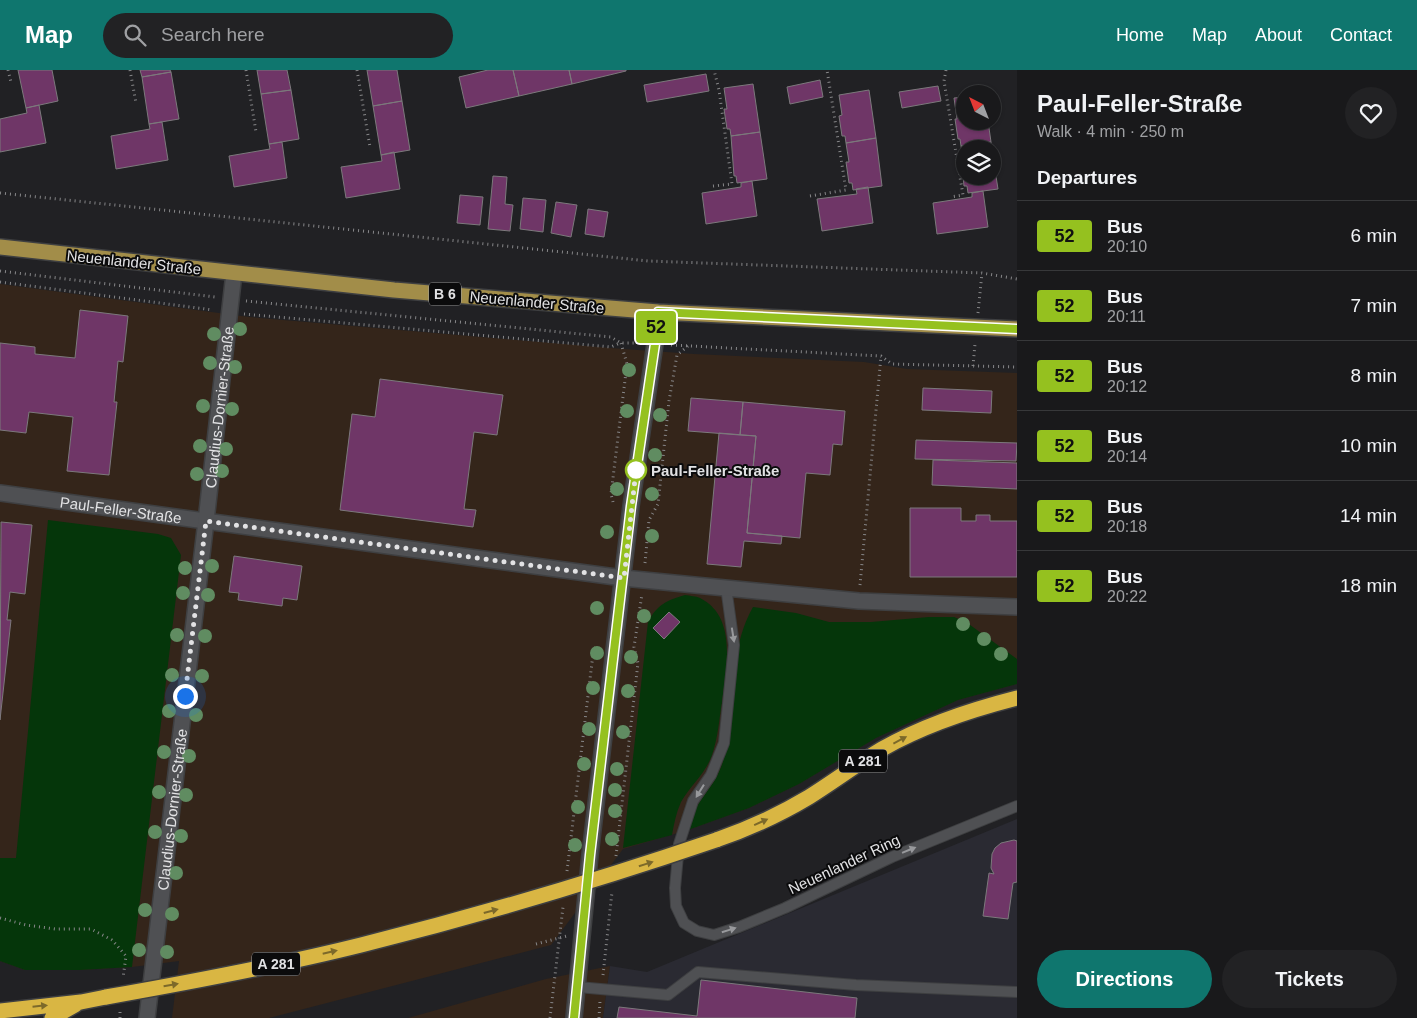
<!DOCTYPE html>
<html lang="en">
<head>
<meta charset="utf-8">
<style>
	body { margin:0; font-family:Helvetica,sans-serif; background:#222224; color:#f1f3f6; height:100vh; display:flex; flex-direction:column; font-size:19px; white-space:nowrap }
	* { box-sizing:border-box; margin:0 }
	p { font-size:16px; color:#9fa0a3 }
	.icon { flex:none; width:28px; height:28px; fill:none; stroke:currentColor; stroke-width:2; stroke-linecap:round; stroke-linejoin:round }
	.map { position:relative; flex:1; overflow:hidden }
	.sheet { display:flex; flex-direction:column; background:#19191b; width:400px }
	.sheet>* { flex:none }
	.badge { padding:0 10px; border-radius:4px; font-size:18px; line-height:32px }
	.needle { width:32px; rotate:318deg }
	.controls { position:absolute; left:956px; top:15px; display:grid; gap:10px }
	.controls a { display:grid; place-items:center; width:45px; height:45px; border-radius:50%; background:#19191b; box-shadow:0 1px 4px #0004,0 0 0 1px #37383a; font-size:25px }
	.you { position:absolute; width:25px; height:25px; margin:-12px; border:4px solid #fff; border-radius:50%; background:#1a73e8; box-shadow:0 0 0 8px #1a73e833 }
	.map>.badge { position:absolute; translate:-50% -50%; box-shadow:0 0 0 2px #fff }
	h2 { padding:0 20px; font-size:19px; line-height:45px }
	.round { display:grid; place-items:center; flex:none; width:52px; height:52px; border-radius:26px; background:#222224 }
	.headline { display:flex; align-items:center; justify-content:space-between; height:85px; padding:0 20px }
	h1 { font-size:24px; font-weight:800; line-height:38px }
	.primary-button { display:flex; gap:10px; margin-top:auto; padding:10px 20px }
	.primary-button a { flex:1; height:58px; border-radius:30px; background:#0f766e; color:#fff; font-size:20px; font-weight:800; line-height:58px; text-align:center }
	.primary-button a+a { background:#222224; color:#f1f3f6 }
	ul { padding:0; list-style:none }
	li { display:flex; align-items:center; gap:15px; height:70px; padding:0 20px; border-top:1px solid #37383a }
	li div { flex:1 }
	li b { display:block; font-size:19px }
	li em { font-style:normal }
	li .badge { min-width:55px; font-weight:700; text-align:center }
	header { display:flex; align-items:center; gap:30px; box-sizing:border-box; height:70px; padding:0 25px; background:#0f766e; color:#fff }
	header strong { font-size:24px }
	nav { display:flex; gap:28px; margin-inline-start:auto; font-size:18px }
	.search { width:350px; height:45px; background:#222224; display:flex; align-items:center; gap:12px; box-sizing:border-box; padding:0 18px; border-radius:28px; color:#9fa0a3; font-size:19px }
	main { display:flex; flex:1; min-height:0 }
	.map>svg:first-child { display:block }
	.commercial { fill:#34251a }
	.built { fill:#2a2a32 }
	.green { fill:#05360a }
	.building { fill:#6f3667; stroke:#7c797c }
	.lines { fill:none; stroke-linecap:round; stroke-linejoin:round }
	.lane-casing { stroke:#3e3f41; stroke-width:12 }
	.street-casing { stroke:#3e3f41; stroke-width:18 }
	.primary-casing { stroke:#3e3f41; stroke-width:18 }
	.highway-casing { stroke:#3e3f41; stroke-width:18 }
	.path { stroke:#878789; stroke-width:3; stroke-dasharray:1 4; stroke-linecap:butt }
	.lane { stroke:#4f5053; stroke-width:10 }
	.street { stroke:#4f5053; stroke-width:15 }
	.primary { stroke:#a28d49; stroke-width:15 }
	.highway { stroke:#d9b643; stroke-width:15 }
	.highway-bridge-casing { stroke:#3e3f41; stroke-width:18; stroke-linecap:butt }
	.highway-bridge { stroke:#d9b643; stroke-width:15 }
	.tree { fill:#608c61 }
	.oneway { fill:#98999c }
	.oneway2 { fill:#7c692a }
	.line-casing { stroke:#fff; stroke-width:11 }
	.line { stroke:#95c11f; stroke-width:8 }
	.walk { stroke:#e2e2e4; stroke-width:5; stroke-dasharray:0 9 }
	.stop-dot { fill:#fff; stroke:#95c11f; stroke-width:2.5 }
	.labels { text-anchor:middle; dominant-baseline:central; stroke-width:4; stroke-linejoin:round; paint-order:stroke }
	.shield { fill:#0b0b0c; stroke:#a2a2a3; stroke-width:1 }
	.shield-label { font-size:14px; font-weight:bold; fill:#e2e2e4 }
	.street-label { font-size:15px; fill:#e2e2e4; stroke:#0b0b0c }
	.stop-label { font-size:15px; font-weight:bold; fill:#e2e2e4; stroke:#0b0b0c; text-anchor:start }
</style>
</head>
<body>
<header>
<strong>Map</strong>
<div class="search"><svg class="icon" aria-label="search" viewBox="0 0 24 24"><circle cx="10" cy="10" r="6"/><path d="M15 15l6 6"/></svg>Search here</div>
<nav><a>Home</a><a>Map</a><a>About</a><a>Contact</a></nav>
</header>
<main>
<div class="map">
<svg width="1017" height="948" viewBox="0 0 1017 948">
	<rect width="100%" height="100%" fill="#212124"/>
	<path class="commercial" d="M0,214L249,247L610,278L694,284L864,292L907,299L1017,303V614L958,630L876,668L799,714L749,738L688,760L623,779L551,875L269,948H172L179,891L132,897L79,900H25L0,891Z
		M610,896L603,948H408L546,909Z"/>
	<path class="built" d="M1017,749V948H603L610,896L647,902Z"/>
	<path class="green" d="M48,450L158,464L171,468L181,485L132,897L79,900H25L0,891V788H16Z
		M685,525C690,526 696,526 700,528C738,547 726,599 722,632C719,650 718,668 712,685C706,703 690,716 681,732C676,743 674,754 672,765L623,778L648,552C657,535 667,530 685,525Z
		M753,537L796,543L829,552H871L929,547H954L966,552L1017,589V614L958,630L876,668L799,714L749,738L688,760C694,731 712,721 721,697C726,684 727,670 729,656C733,616 733,572 753,537Z"/>
	<path class="building" d="M18,0H52L58,31L26,38Z
		M140,0H170L171,2L142,7Z
		M257,0H287L291,20L261,24Z
		M367,0H397L402,31L373,36Z
		M488,0H513L519,26L466,38L459,7Z
		M513,0H569L572,14L519,26Z
		M569,0H626V1L572,14Z
		M171,2L179,49L149,54L142,7Z
		M706,4L709,21L647,32L644,15Z
		M820,10L823,27L790,34L787,17Z
		M753,14L760,62L731,66L730,59H727L724,39H727L724,18Z
		M938,16L941,31L902,38L899,22Z
		M291,20L299,69L269,74L261,24Z
		M869,20L876,68L846,73L845,66H842L839,46L842,45L839,25Z
		M965,27V51H988L991,72L961,76L960,69H958L955,49H957L954,28Z
		M402,31L410,80L381,85L373,36Z
		M39,35L46,73L0,82V49L27,43L26,38Z
		M162,52L168,90L116,99L111,66L150,59L149,54Z
		M760,62L767,109L737,113L736,106H734L731,66Z
		M876,68L882,116L853,120L852,113H849L846,92H849L846,73Z
		M282,72L287,108L234,117L229,86L270,79L269,74Z
		M991,72L992,79H965V106H992V81L998,119L968,123L967,116H964L962,96L964,95L961,76Z
		M394,82L400,119L346,128L341,97L382,91L381,85Z
		M493,106L507,107L505,134L513,135L510,161L488,159Z
		M752,111L757,146L706,154L702,123L741,117V113Z
		M868,117L873,153L822,161L817,129L857,124L856,119Z
		M983,121L988,157L937,164L933,133L972,127V123Z
		M460,125L483,127L480,155L457,153Z
		M523,128L546,130L543,162L520,159Z
		M556,132L577,135L571,167L551,163Z
		M588,139L608,142L604,167L585,164Z
		M80,240L128,246L123,292L118,291L114,332H117L109,405L67,401L73,347L29,342L26,363L0,360V273L35,277V284L75,288Z
		M380,309L503,325L497,365L474,362L464,439L476,440L473,457L340,440L352,344L375,347Z
		M923,318L992,321L991,343L922,340Z
		M691,328L743,332L740,365L688,361Z
		M743,332L845,341L842,375L833,374L830,405L806,403L800,468L747,463L756,366L740,365Z
		M719,363L756,366L747,463L782,466L781,474L744,471L741,497L707,494Z
		M916,370L1017,373L1016,391L915,389Z
		M933,390L1017,393V419L932,415Z
		M910,438H961V451H976V445H990V451H1017V507H910Z
		M1,452L32,455L25,524L10,522L7,550H11L0,650Z
		M234,486L302,496L297,530L283,528L282,536L238,530L239,523L229,522Z
		M669,542L680,552L664,569L653,558Z
		M1014,770L1017,771V812L1013,813L1008,849L983,846L989,803L994,804L991,798L992,784L995,778L1001,773Z
		M701,910L857,928L855,948H617L619,937L697,946Z"/>
	<g class="lines">
		<g class="lane-casing">
			<path id="lane" d="M726,517L734,575L724,673L711,705L693,731L679,774L675,818L676,836L684,853L697,861L714,865L739,857L785,838L892,787L1017,736
				M578,917L668,925L698,902L856,915L1017,922"/>
		</g>
		<g class="street-casing">
			<g id="street">
				<path id="s1" d="M0,423L623,508L859,531L1017,537"/>
				<path id="s2" d="M147,948L206,451L234,203"/>
				<path d="M574,948L590,785L631,436L655,274L658,242"/>
			</g>
		</g>
		<g class="primary-casing">
			<path id="primary" d="M0,177L394,220L658,242L1017,259"/>
		</g>
		<g class="highway-casing">
			<path id="highway" d="M716,770C748,759 779,745 809,727C833,712 857,694 882,679C924,655 970,640 1017,628
				M0,941L81,932L106,927
				M52,948L75,935"/>
		</g>
		<path class="path" d="M8,0L11,12
			M130,0L136,33
			M246,0L256,62
			M357,0L370,77
			M946,0L944,11L963,125L950,127
			M713,116L732,114L719,20L714,0
			M0,123L648,191L982,203L1017,209
			M810,126L846,120L827,0
			M0,201L215,227
			M0,212L213,240
			M246,231L611,267L621,273H639
			M978,243L982,203
			M244,244L611,277L620,273
			M671,275L881,286L892,294L1017,297
			M973,296L975,274
			M613,432L611,424L627,294L621,273
			M645,493L649,450L658,434L669,331L677,285L688,276
			M860,515L881,286
			M616,786L638,593L634,577L642,524
			M567,801L593,584L597,574
			M0,848L26,855L55,859H91L112,870L126,886L123,908
			M536,874L567,866
			M603,905L612,822
			M120,948V939
			M550,948L563,837
			M599,948L600,931"/>
		<use href="#lane" class="lane"/>
		<use href="#street" class="street"/>
		<use href="#primary" class="primary"/>
		<use href="#highway" class="highway"/>
		<g class="highway-bridge-casing">
			<path id="highway-bridge" d="M106,927C191,912 277,896 361,875C481,845 599,810 716,770"/>
		</g>
		<use href="#highway-bridge" class="highway-bridge"/>
	</g>
	<g class="tree">
		<circle cx="240" cy="259" r="7"/>
		<circle cx="214" cy="264" r="7"/>
		<circle cx="210" cy="293" r="7"/>
		<circle cx="235" cy="297" r="7"/>
		<circle cx="629" cy="300" r="7"/>
		<circle cx="203" cy="336" r="7"/>
		<circle cx="232" cy="339" r="7"/>
		<circle cx="627" cy="341" r="7"/>
		<circle cx="660" cy="345" r="7"/>
		<circle cx="200" cy="376" r="7"/>
		<circle cx="226" cy="379" r="7"/>
		<circle cx="655" cy="385" r="7"/>
		<circle cx="222" cy="401" r="7"/>
		<circle cx="197" cy="404" r="7"/>
		<circle cx="617" cy="419" r="7"/>
		<circle cx="652" cy="424" r="7"/>
		<circle cx="607" cy="462" r="7"/>
		<circle cx="652" cy="466" r="7"/>
		<circle cx="212" cy="496" r="7"/>
		<circle cx="185" cy="498" r="7"/>
		<circle cx="183" cy="523" r="7"/>
		<circle cx="208" cy="525" r="7"/>
		<circle cx="597" cy="538" r="7"/>
		<circle cx="644" cy="546" r="7"/>
		<circle cx="963" cy="554" r="7"/>
		<circle cx="177" cy="565" r="7"/>
		<circle cx="205" cy="566" r="7"/>
		<circle cx="984" cy="569" r="7"/>
		<circle cx="597" cy="583" r="7"/>
		<circle cx="1001" cy="584" r="7"/>
		<circle cx="631" cy="587" r="7"/>
		<circle cx="172" cy="605" r="7"/>
		<circle cx="202" cy="606" r="7"/>
		<circle cx="593" cy="618" r="7"/>
		<circle cx="628" cy="621" r="7"/>
		<circle cx="169" cy="641" r="7"/>
		<circle cx="196" cy="645" r="7"/>
		<circle cx="589" cy="659" r="7"/>
		<circle cx="623" cy="662" r="7"/>
		<circle cx="164" cy="682" r="7"/>
		<circle cx="189" cy="686" r="7"/>
		<circle cx="584" cy="694" r="7"/>
		<circle cx="617" cy="699" r="7"/>
		<circle cx="615" cy="720" r="7"/>
		<circle cx="159" cy="722" r="7"/>
		<circle cx="186" cy="725" r="7"/>
		<circle cx="578" cy="737" r="7"/>
		<circle cx="615" cy="741" r="7"/>
		<circle cx="155" cy="762" r="7"/>
		<circle cx="181" cy="766" r="7"/>
		<circle cx="612" cy="769" r="7"/>
		<circle cx="575" cy="775" r="7"/>
		<circle cx="176" cy="803" r="7"/>
		<circle cx="145" cy="840" r="7"/>
		<circle cx="172" cy="844" r="7"/>
		<circle cx="139" cy="880" r="7"/>
		<circle cx="167" cy="882" r="7"/>
	</g>
	<defs><path id="oneway-solid" d="M-6-.8H1V-3.2L6.5 0L1 3.2V.8H-6Z" transform="scale(1.25)"/></defs>
	<g class="oneway">
		<use href="#oneway-solid" transform="translate(733 565) rotate(81)"/>
		<use href="#oneway-solid" transform="translate(700 721) rotate(122)"/>
		<use href="#oneway-solid" transform="translate(909 780) rotate(-22)"/>
		<use href="#oneway-solid" transform="translate(729 860) rotate(-17)"/>
	</g>
	<g class="oneway2">
		<use href="#oneway-solid" transform="translate(900 670) rotate(-28)"/>
		<use href="#oneway-solid" transform="translate(761 752) rotate(-24)"/>
		<use href="#oneway-solid" transform="translate(646 794) rotate(-18)"/>
		<use href="#oneway-solid" transform="translate(491 841) rotate(-15)"/>
		<use href="#oneway-solid" transform="translate(330 882) rotate(-13)"/>
		<use href="#oneway-solid" transform="translate(171 915) rotate(-10)"/>
		<use href="#oneway-solid" transform="translate(40 936) rotate(-6)"/>
	</g>
	<g class="lines">
		<g class="line-casing">
			<path id="line" d="M574,948L590,785L631,436L655,274L658,242L1017,259"/>
		</g>
		<use href="#line" class="line"/>
		<path class="walk" d="M185,626L206,451L624,508L636,400"/>
	</g>
	<circle class="stop-dot" cx="636" cy="400" r="10"/>
	<g class="labels">
		<g class="shield">
			<rect x="429" y="212.5" width="32" height="23" rx="4"/>
			<rect x="839" y="679.5" width="48" height="23" rx="4"/>
			<rect x="252" y="882.5" width="48" height="23" rx="4"/>
		</g>
		<g class="shield-label">
			<text x="445" y="224">B 6</text>
			<text x="863" y="691">A 281</text>
			<text x="276" y="894">A 281</text>
		</g>
		<g class="street-label">
			<text transform="translate(134 192) rotate(6)">Neuenlander Straße</text>
			<text transform="translate(537 232) rotate(5)">Neuenlander Straße</text>
			<text stroke="none"><textPath href="#s2" startOffset="615">Claudius-Dornier-Straße</textPath></text>
			<text stroke="none"><textPath href="#s1" startOffset="122">Paul-Feller-Straße</textPath></text>
			<text stroke="none"><textPath href="#s2" startOffset="210">Claudius-Dornier-Straße</textPath></text>
			<text transform="translate(844 794) rotate(-25)">Neuenlander Ring</text>
		</g>
		<g class="stop-label">
			<text x="651" y="400">Paul-Feller-Straße</text>
		</g>
	</g>
</svg>
<div class="controls">
<a><svg class="needle" viewBox="-14 -14 28 28"><path d="M0-13l5 13h-10z" fill="#e53935"/><path d="M0 13l5-13h-10z" fill="#9fa0a3"/></svg></a>
<a><svg class="icon" aria-label="layers" viewBox="0 0 24 24"><path d="M12 4l9 5-9 5-9-5zM3 14l9 5 9-5"/></svg></a>
</div>
<div class="you" style="left:185px;top:626px"></div>
<b class="badge" style="left:656px;top:257px;background:#95c11f;color:#111">52</b>
</div>
<section class="sheet">
<div class="headline"><div><h1>Paul-Feller-Straße</h1><p>Walk · 4 min · 250 m</p></div><a class="round"><svg class="icon" aria-label="heart" viewBox="0 0 24 24"><path d="M12 20l-8-8c-3-5 5-10 8-4 3-6 11-1 8 4z"/></svg></a></div>
<h2>Departures</h2>
<ul>
<li><span class="badge" style="background:#95c11f;color:#111">52</span><div><b>Bus</b><p>20:10</p></div><em>6 min</em></li>
<li><span class="badge" style="background:#95c11f;color:#111">52</span><div><b>Bus</b><p>20:11</p></div><em>7 min</em></li>
<li><span class="badge" style="background:#95c11f;color:#111">52</span><div><b>Bus</b><p>20:12</p></div><em>8 min</em></li>
<li><span class="badge" style="background:#95c11f;color:#111">52</span><div><b>Bus</b><p>20:14</p></div><em>10 min</em></li>
<li><span class="badge" style="background:#95c11f;color:#111">52</span><div><b>Bus</b><p>20:18</p></div><em>14 min</em></li>
<li><span class="badge" style="background:#95c11f;color:#111">52</span><div><b>Bus</b><p>20:22</p></div><em>18 min</em></li>
</ul>
<div class="primary-button"><a>Directions</a><a>Tickets</a></div>
</section>
</main>
</body>
</html>
